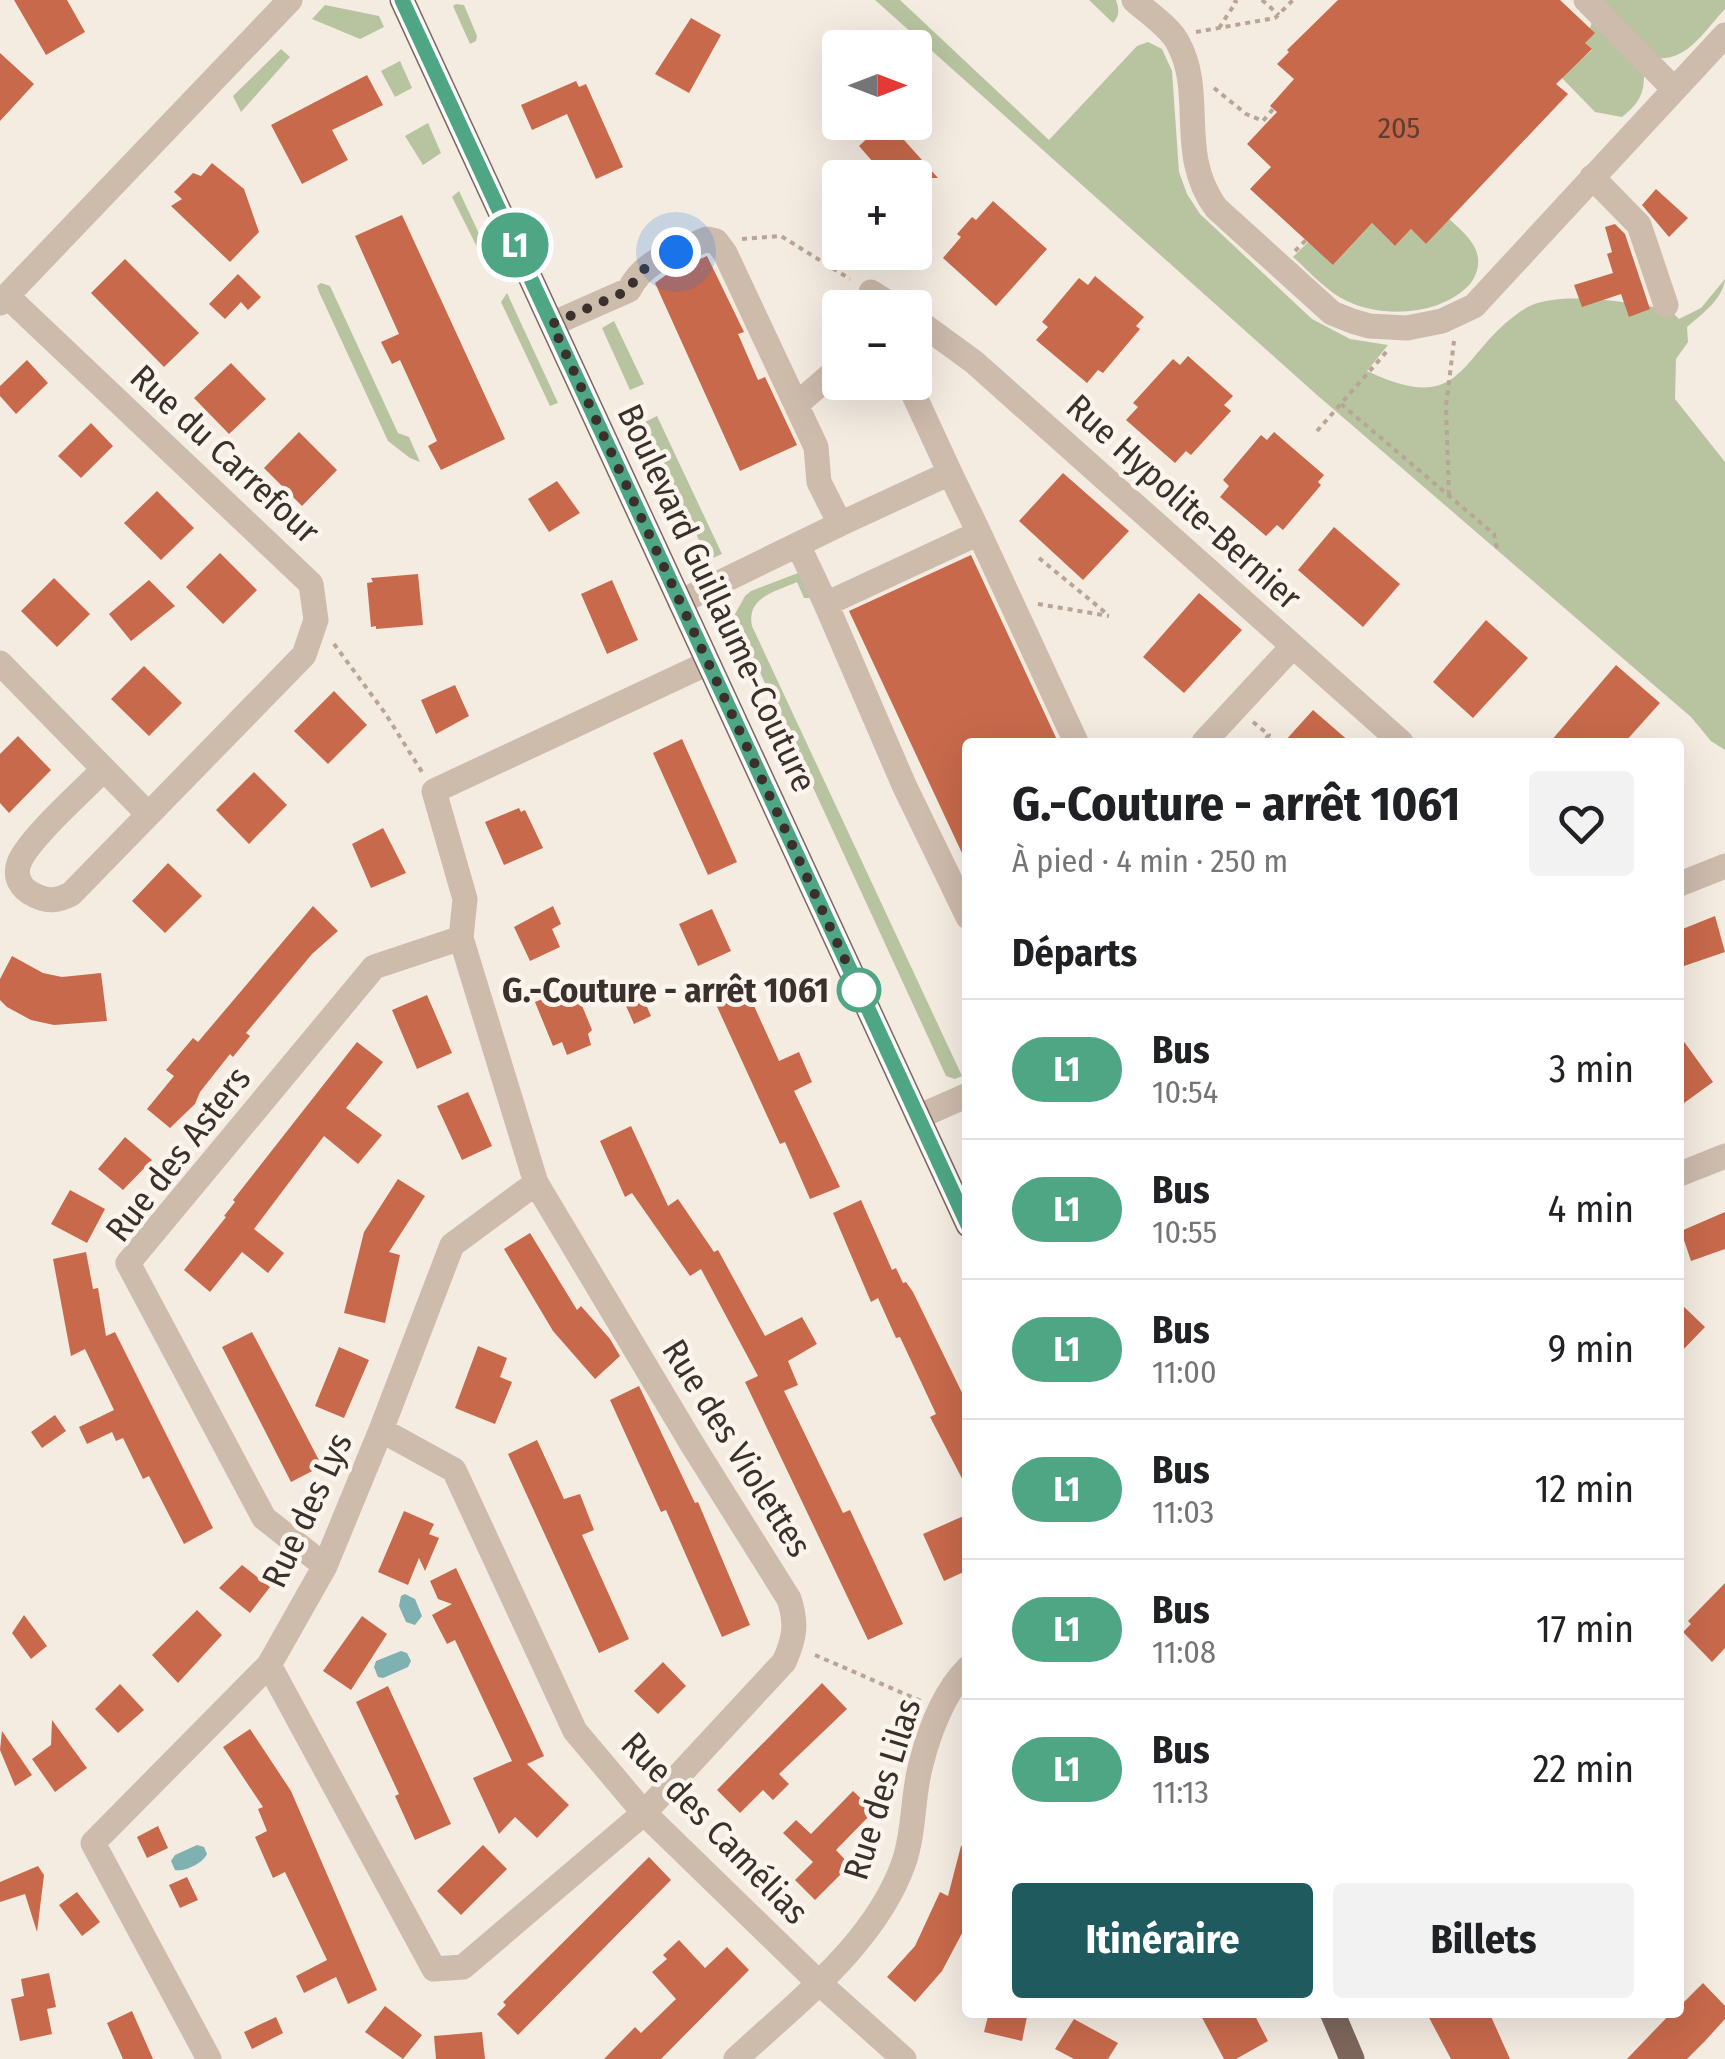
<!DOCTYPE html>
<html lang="fr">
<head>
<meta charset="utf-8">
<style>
	body { margin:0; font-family:"Fira Sans Condensed",sans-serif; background:#f2f2f2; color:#202124; height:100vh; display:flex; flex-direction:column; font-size:38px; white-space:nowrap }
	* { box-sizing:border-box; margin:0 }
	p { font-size:32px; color:#757577 }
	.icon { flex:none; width:55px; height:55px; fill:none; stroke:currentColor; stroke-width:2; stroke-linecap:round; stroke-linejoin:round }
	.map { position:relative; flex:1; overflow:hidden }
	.details { position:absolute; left:962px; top:738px; width:722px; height:1280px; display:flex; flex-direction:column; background:#fff; border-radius:10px; box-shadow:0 10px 40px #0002 }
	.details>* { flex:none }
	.badge { padding:0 20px; border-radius:32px; font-size:35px; line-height:65px }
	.needle { width:65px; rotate:90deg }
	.controls { position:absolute; left:822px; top:30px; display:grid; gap:20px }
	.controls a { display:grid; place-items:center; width:110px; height:110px; border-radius:10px; background:#fff; box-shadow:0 10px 40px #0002; font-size:50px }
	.you { position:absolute; width:50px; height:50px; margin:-25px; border:8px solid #fff; border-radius:50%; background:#1a73e8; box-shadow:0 0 0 15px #1a73e833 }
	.map>.badge { position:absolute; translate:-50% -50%; box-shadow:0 0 0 5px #fff }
	h2 { padding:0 50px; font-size:38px; line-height:90px }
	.round { display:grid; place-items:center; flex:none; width:105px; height:105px; border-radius:10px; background:#f2f2f2 }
	.summary { display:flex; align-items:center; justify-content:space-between; height:170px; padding:0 50px }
	h1 { font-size:48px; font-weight:700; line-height:75px }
	.button { display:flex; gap:20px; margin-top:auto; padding:20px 50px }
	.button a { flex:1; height:115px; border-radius:10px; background:#1f5a5e; color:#fff; font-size:40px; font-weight:700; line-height:115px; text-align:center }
	.button a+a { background:#f2f2f2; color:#202124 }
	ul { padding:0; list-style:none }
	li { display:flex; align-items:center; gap:30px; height:140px; padding:0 50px; border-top:2px solid #e0e0e0 }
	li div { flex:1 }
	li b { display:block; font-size:38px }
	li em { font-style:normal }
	li .badge { min-width:110px; font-weight:700; text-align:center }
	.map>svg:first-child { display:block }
	.green { fill:#b8c4a0 }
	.water { fill:#7fb0b2 }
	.building { fill:#c8694b }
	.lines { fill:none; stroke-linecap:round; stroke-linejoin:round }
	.path { stroke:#b9a596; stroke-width:4; stroke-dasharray:5 5; stroke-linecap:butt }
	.minor { stroke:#cdbbac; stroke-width:25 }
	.major { stroke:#7d675c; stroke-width:25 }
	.line-casing { stroke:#fff; stroke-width:22 }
	.line { stroke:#4ea685; stroke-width:15 }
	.walk { stroke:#3b302b; stroke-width:10; stroke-dasharray:0 18 }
	.stop-dot { fill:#fff; stroke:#4ea685; stroke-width:5 }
	.labels { text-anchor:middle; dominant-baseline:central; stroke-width:9; stroke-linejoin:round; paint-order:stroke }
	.number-label { font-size:30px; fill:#5e3e33 }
	.street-label { font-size:35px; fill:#3b302b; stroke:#fbf5ee }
	.stop-label { font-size:35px; font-weight:bold; fill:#3b302b; stroke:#fbf5ee; text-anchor:end }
</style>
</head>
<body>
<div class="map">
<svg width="1725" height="2059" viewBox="0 0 1725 2059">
	<rect width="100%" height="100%" fill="#f4ebe1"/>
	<path class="green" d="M875,0H900L1049,140L1137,46L1148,42L1162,49L1172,71L1179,172L1187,194L1200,214L1312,319L1350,339L1388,345L1367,371C1468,419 1457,351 1526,308C1557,289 1635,303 1670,310L1679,319L1701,308L1725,279C1723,299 1702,314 1687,327L1688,342L1676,359L1675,399L1725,462V750L1711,741L1691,717L1317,395Z
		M1089,0H1116C1119,9 1120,16 1113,23Z
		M1593,0H1725V9C1705,30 1687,62 1656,58Z
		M456,4L464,5L477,36L476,41L470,44L453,6Z
		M325,5L379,16L384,27L360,39L312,19Z
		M1592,22L1644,76C1644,96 1637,105 1622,117L1595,112L1561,77L1592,50L1585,43Z
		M281,49L290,57L241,112L233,96Z
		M400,61L412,88L395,97L381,71Z
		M428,123L441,153L423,165L405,136Z
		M459,191L490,257L484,261L452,197Z
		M1449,219C1459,228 1469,236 1475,248C1481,260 1478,274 1470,284C1442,315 1384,319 1347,301C1327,292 1310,272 1293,257L1308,242L1334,264L1372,223L1395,246L1411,229L1426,244Z
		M321,283L330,286L398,433L409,437L420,462L410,458L388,441L319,292L317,286Z
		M507,293L558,403L550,406L501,302Z
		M614,321L644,384L630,390L602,328Z
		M657,416L722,554L708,560L645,422Z
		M798,573L802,575L810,598H804L797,582C775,592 746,597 752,626L962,1076L955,1079L946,1076L734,616L745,596L751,591Z"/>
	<path class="water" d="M405,1594L415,1599L422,1616L415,1625L406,1622L399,1606L401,1596Z
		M401,1651L407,1653L411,1661L408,1667L383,1678L378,1677L374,1667L376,1661Z
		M197,1845L204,1847L207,1854C203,1863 185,1872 175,1870L171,1861L175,1855Z"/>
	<path class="building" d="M14,0H67L85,32L46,55Z
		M1338,0H1560L1595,33L1585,43L1592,49L1556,84L1568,94L1426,244L1411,229L1395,246L1372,223L1333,265L1250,189L1271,167L1247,144L1277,112L1270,106L1294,79L1277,64L1289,52L1287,50Z
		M691,18L721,35L689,93L655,74Z
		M0,53L34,84L0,121Z
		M367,75L383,105L332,130L348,160L302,184L271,125Z
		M576,81L579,87L586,84L623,167L596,179L567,114L532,130L521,105Z
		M885,122H888L938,178H887L859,146Z
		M212,163L244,189L259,232L230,262L171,206L182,199L174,192L193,173L201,176Z
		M1656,189L1688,218L1669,237L1642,205Z
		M993,201L1047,249L996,306L943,258L961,237L957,234L972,217L976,220Z
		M402,215L505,439L441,470L428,446L437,441L400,360L392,364L381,342L399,334L355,236Z
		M1615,224L1625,234L1650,309L1629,317L1621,294L1582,307L1574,285L1613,273L1607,254L1612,252L1605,227Z
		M707,256L744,332L738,334L758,380L765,377L797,445L740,471L655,283L670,272Z
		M125,259L199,333L164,367L91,293Z
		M238,274L261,297L248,310L241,302L225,319L209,304Z
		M1095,276L1144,317L1136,326L1140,329L1103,373L1098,370L1087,383L1036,340L1048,327L1042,322L1079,278L1088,285Z
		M1188,356L1233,396L1224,405L1231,411L1191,455L1186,451L1175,463L1126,420L1138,407L1133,403L1173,359L1180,365Z
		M27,360L48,383L16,414L0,396V386Z
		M231,363L266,399L229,434L194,398Z
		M91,423L113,446L81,478L58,456Z
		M299,432L337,470L302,506L264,468Z
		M1274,432L1324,475L1318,482L1321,485L1283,530L1277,525L1266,536L1220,497L1229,486L1223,480L1261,435L1267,440Z
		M1063,473L1129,531L1083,580L1019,521Z
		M557,481L580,513L549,532L528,499Z
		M157,491L194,528L161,560L124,523Z
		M1334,527L1400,584L1363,627L1298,570Z
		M220,553L257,590L223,624L186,587Z
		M971,555L1058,742H968V866L849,611Z
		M418,574L423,625L376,629V626L371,627L367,583L373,582L371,578Z
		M54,578L90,614L57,647L21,611Z
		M149,580L175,606L131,641L109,614Z
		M612,580L638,640L607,654L581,594Z
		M1199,593L1242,630L1184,693L1143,657Z
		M1486,620L1528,658L1473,718L1433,682Z
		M1616,665L1660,703L1625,742H1550Z
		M144,666L182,703L149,736L111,699Z
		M455,685L469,716L436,734L421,700Z
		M334,691L367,725L328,764L294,731Z
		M1313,710L1350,742H1284Z
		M18,736L51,770L9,813L0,803V754Z
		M682,739L737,862L708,875L653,753Z
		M254,772L287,805L249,844L216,810Z
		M519,808L521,812L525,810L543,848L504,865L485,822Z
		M383,828L406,873L371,888L352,844Z
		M168,863L202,896L165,933L132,901Z
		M313,906L338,931L312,954L246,1033L250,1036L233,1057L230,1054L200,1092L195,1104L170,1128L147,1109L174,1076L166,1070L193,1038L198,1042Z
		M553,906L561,924L552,929L560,947L530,961L514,927Z
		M712,909L731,951L698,966L679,924Z
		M1715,916L1725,952L1684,966L1680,954V930Z
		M12,956L43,973L62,977L101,973L107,1021L54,1025L31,1020L7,1007L0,1000V979Z
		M574,986L592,1030L588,1034L591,1045L567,1055L562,1042L553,1046L535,1002Z
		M745,986L779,1061L799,1052L812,1082L794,1091L840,1187L810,1199L785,1142L780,1144L714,1000Z
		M640,991L651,1016L634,1024L623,999Z
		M427,995L452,1053L417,1069L392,1010Z
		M1680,1036L1713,1082L1680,1106Z
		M357,1042L383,1062L346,1108L382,1135L358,1164L324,1136L254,1229L284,1253L268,1273L242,1252L210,1292L184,1270L226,1217L224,1216L235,1202L233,1200Z
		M468,1092L492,1146L462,1160L437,1106Z
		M631,1126L668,1206L678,1199L714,1252L718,1250L765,1336L802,1317L817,1344L788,1361L798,1385L784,1391L843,1513L850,1510L903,1624L868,1640L745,1382L758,1376L701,1269L690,1276L632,1193L625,1197L600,1141Z
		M125,1137L152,1160L123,1190L98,1169Z
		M398,1179L425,1196L389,1252L400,1255L385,1323L344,1313L364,1232Z
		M70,1190L105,1209L87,1243L51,1224Z
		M861,1200L892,1270L896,1268L903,1283L906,1282L913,1292L968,1405V1490L930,1417L936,1414L900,1337L896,1338L878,1298L871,1302L833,1213Z
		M1725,1212V1249L1691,1261L1681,1231Z
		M530,1233L577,1310L581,1306L610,1339L620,1356L595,1379L553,1331L504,1249Z
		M86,1252L93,1289L98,1288L106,1336L115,1332L213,1528L184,1544L149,1476L143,1479L123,1438L116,1441L112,1432L87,1444L79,1427L114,1410L85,1349L71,1356L53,1259Z
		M1680,1303L1705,1327L1680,1353Z
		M252,1332L322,1466L291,1482L222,1347Z
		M478,1346L507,1358L500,1377L512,1382L495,1424L455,1408Z
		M339,1347L369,1360L344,1418L315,1406Z
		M639,1386L695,1503L698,1502L750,1625L722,1637L666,1510L661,1512L610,1400Z
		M55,1415L66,1431L42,1448L31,1432Z
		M537,1440L564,1499L580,1494L594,1530L582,1535L629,1639L599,1653L508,1454Z
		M404,1511L434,1524L429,1534L439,1538L425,1571L419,1558L408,1585L378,1572Z
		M968,1514V1570L944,1581L923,1534Z
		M242,1565L270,1587L250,1613L219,1588Z
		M456,1568L544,1756L527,1764L569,1805L537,1838L515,1817L499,1834L473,1778L512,1761L455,1640L447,1644L432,1615L452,1604L438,1599L430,1581Z
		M1725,1583V1648L1712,1662L1683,1632L1691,1624L1688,1621Z
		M197,1610L222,1635L178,1683L152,1655Z
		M24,1615L47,1646L31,1659L12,1633Z
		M362,1616L387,1634L351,1690L323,1671Z
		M663,1662L686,1686L658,1714L634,1691Z
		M822,1683L847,1709L779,1774L789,1784L773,1800L763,1790L740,1813L717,1790Z
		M120,1684L144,1710L118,1733L95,1709Z
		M388,1686L451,1824L415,1840L395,1796L399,1794L356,1702Z
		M52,1720L87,1768L55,1792L32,1759L51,1745Z
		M250,1729L291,1791L377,1990L348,2004L336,1977L304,1993L296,1976L327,1960L285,1872L273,1878L255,1837L267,1831L258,1809L263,1807L223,1747Z
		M2,1731L32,1775L15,1786L0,1750Z
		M853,1791L874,1811L836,1850L850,1865L815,1900L795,1880L813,1862L783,1833L796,1820L811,1834Z
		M158,1826L168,1848L147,1858L137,1837Z
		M483,1845L507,1869L461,1915L437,1891Z
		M961,1846L968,1847V1922L942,1971L915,2002L887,1977L915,1946L940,1892L948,1896Z
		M649,1857L671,1880L518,2035L497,2014L506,2005L503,2002Z
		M38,1866L44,1875L37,1932L25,1894L0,1902V1882Z
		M187,1877L198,1900L180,1908L169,1885Z
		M77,1892L100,1922L82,1936L59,1905Z
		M679,1940L705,1968L727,1947L749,1970L661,2059H604L635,2027L641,2033L676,1999L652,1972L667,1959L663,1955Z
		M49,1973L56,2007L47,2009L52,2034L20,2041L11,1999L24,1996L21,1979Z
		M1703,1983L1725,2006V2019L1705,2041L1687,2059H1627L1672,2012H1680V2006Z
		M385,2006L422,2035L403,2059L365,2032Z
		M132,2011L153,2059H123L107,2023Z
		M989,2012H1028L1022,2041L984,2032Z
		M1199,2012H1253L1268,2041L1236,2059H1224Z
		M1426,2012H1489L1510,2059H1451Z
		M276,2017L283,2033L252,2049L244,2032Z
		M1074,2019L1118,2043L1108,2059H1074L1055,2049Z
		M482,2032L485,2059H436L434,2036Z"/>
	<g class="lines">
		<path class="path" d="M1262,0L1279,15
			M1219,28L1236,2L1234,0
			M1196,32L1275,18L1293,0
			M1214,88L1246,114L1263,121L1273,109
			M742,239L781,236L850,279
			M1295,251L1306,240
			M1341,404L1494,534L1497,548
			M1317,431L1388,350
			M1449,495L1446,406L1454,341
			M1039,558L1106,613
			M1038,604L1109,616
			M334,644L385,713L422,772
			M1253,722L1269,735L1263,742
			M815,1655L921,1701"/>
		<path class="minor" d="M1134,0C1148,13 1170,27 1178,43C1206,94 1176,153 1216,208L1332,313L1352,321L1369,326L1407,328L1442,321L1474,306L1725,35
			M1586,0L1674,89
			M1592,177L1639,225L1666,305
			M871,292L896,308
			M7,296L311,584L316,620L304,655L71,894C57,901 48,902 34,895C21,889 14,877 19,863C28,839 84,790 104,769
			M0,303L290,0
			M915,319L974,362L1401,742
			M552,324L629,290C644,259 677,252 707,239L716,241L725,253L816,447L819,482L840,524L680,602
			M797,404L840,367
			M840,524L950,473L908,382
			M979,533L1076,742
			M798,545L826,604L979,533L950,473
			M826,604L904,785L968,917
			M0,663L147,813
			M1204,742L1293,646
			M1680,884L1725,866
			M918,1117L968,1095
			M1680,1174L1725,1156
			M381,1430L454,1470L575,1731L644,1813L818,1982L904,2059
			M325,1566L264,1518L128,1263L374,967L461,938
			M269,1665L434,1969L463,1967L644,1813L784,1662C795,1638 797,1623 789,1599L692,1444L536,1183L461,938L465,899L434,791L708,663
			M209,2059L93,1843L269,1665L325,1566L381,1430L452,1245L536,1183
			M736,2059C796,2003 876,1943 904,1862C915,1830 912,1796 921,1764C929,1732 944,1692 968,1668"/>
		<path class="major" d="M402,0L968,1225
			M1332,2012L1352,2059"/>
	</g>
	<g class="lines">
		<g class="line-casing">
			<path id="line" d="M402,0L968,1225"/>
		</g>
		<use href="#line" class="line"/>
		<path class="walk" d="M676,252C653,262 640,267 629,290L552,324L859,990"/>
	</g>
	<circle class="stop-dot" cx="859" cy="990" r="20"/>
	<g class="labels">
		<g class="number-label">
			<text x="1399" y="128">205</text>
		</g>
		<g class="street-label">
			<text transform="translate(225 454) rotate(43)">Rue du Carrefour</text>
			<text transform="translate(1184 502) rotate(42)">Rue Hypolite-Bernier</text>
			<text transform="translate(717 598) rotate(65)">Boulevard Guillaume-Couture</text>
			<text transform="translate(178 1154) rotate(-52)">Rue des Asters</text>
			<text transform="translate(737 1448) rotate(58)">Rue des Violettes</text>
			<text transform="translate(307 1510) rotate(-65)">Rue des Lys</text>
			<text transform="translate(882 1789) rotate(-73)">Rue des Lilas</text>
			<text transform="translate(715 1828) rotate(46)">Rue des Camélias</text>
		</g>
		<g class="stop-label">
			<text x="829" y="990">G.-Couture - arrêt 1061</text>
		</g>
	</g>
</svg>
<div class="controls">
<a><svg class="needle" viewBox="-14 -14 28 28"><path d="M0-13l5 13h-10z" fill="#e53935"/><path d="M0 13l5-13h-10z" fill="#757577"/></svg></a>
<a>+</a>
<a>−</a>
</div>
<div class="you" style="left:676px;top:252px"></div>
<b class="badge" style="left:515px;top:245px;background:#4ea685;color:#fff">L1</b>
<section class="details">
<div class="summary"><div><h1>G.-Couture - arrêt 1061</h1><p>À pied · 4 min · 250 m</p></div><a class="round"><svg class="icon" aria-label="heart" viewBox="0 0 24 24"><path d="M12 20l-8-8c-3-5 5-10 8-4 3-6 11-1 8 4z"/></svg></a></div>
<h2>Départs</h2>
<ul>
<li><span class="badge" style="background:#4ea685;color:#fff">L1</span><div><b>Bus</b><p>10:54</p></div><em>3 min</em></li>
<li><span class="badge" style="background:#4ea685;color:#fff">L1</span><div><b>Bus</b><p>10:55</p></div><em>4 min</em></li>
<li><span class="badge" style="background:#4ea685;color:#fff">L1</span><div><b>Bus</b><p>11:00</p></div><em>9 min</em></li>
<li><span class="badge" style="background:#4ea685;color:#fff">L1</span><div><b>Bus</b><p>11:03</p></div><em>12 min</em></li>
<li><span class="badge" style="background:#4ea685;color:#fff">L1</span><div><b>Bus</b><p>11:08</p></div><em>17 min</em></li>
<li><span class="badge" style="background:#4ea685;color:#fff">L1</span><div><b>Bus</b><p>11:13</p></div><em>22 min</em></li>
</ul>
<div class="button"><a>Itinéraire</a><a>Billets</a></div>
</section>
</div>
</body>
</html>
